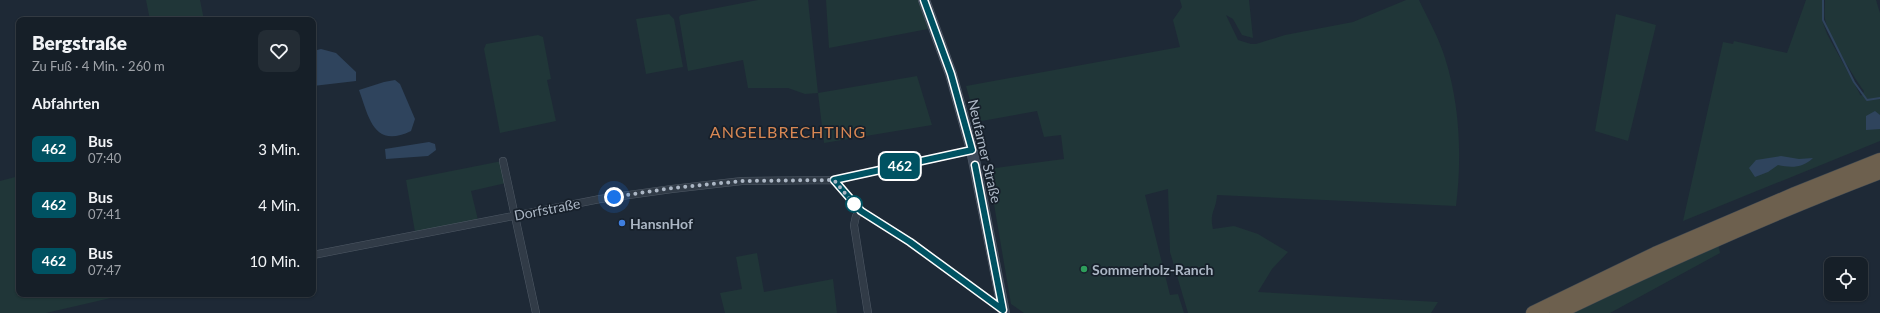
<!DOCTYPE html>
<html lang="de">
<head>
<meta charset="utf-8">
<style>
	body { margin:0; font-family:Lato,sans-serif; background:#232c34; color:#f1f3f6; height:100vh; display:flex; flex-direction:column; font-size:15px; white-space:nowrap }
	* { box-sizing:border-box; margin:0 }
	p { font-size:13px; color:#9ea2a8 }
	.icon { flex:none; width:22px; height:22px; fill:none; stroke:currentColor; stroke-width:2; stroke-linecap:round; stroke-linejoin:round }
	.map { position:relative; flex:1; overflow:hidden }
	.drawer { position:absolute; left:16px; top:17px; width:300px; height:280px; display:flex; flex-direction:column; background:#161f28; border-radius:8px; box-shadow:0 1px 3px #0004,0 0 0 1px #353d45 }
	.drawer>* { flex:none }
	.badge { padding:0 8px; border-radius:6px; font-size:14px; line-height:26px }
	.tools { position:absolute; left:1824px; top:257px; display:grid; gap:8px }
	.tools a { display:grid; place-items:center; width:44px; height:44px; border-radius:8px; background:#161f28; box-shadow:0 1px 3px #0004,0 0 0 1px #353d45; font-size:20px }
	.you { position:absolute; width:20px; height:20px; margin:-10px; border:3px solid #fff; border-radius:50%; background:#1a73e8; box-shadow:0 0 0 6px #1a73e833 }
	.map>.badge { position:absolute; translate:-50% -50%; box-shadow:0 0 0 2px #fff }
	h2 { padding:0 16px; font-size:15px; line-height:36px }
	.round { display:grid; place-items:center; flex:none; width:42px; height:42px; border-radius:8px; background:#232c34 }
	.summary { display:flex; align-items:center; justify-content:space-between; height:68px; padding:0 16px }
	h1 { font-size:19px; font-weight:800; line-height:30px }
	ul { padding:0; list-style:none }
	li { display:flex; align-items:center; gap:12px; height:56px; padding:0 16px }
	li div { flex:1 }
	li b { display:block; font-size:15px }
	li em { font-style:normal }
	li .badge { min-width:44px; font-weight:700; text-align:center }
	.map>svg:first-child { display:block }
	.green { fill:#203638 }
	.water { fill:#2f445d }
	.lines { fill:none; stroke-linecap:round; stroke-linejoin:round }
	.stream { stroke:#2f445d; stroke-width:2 }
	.street-casing { stroke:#4f5965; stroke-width:8 }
	.secondary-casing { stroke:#4f5965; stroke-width:12 }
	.highway-casing { stroke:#3c4651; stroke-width:15 }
	.street { stroke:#313b47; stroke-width:7 }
	.secondary { stroke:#3f4a5a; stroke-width:11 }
	.highway { stroke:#6d604e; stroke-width:14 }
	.line-casing { stroke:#fff; stroke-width:9 }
	.line { stroke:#005262; stroke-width:6 }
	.walk { stroke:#abb6c4; stroke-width:4; stroke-dasharray:0 7.2 }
	.stop-dot { fill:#fff; stroke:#005262; stroke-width:2 }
	.shop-dot { fill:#3f7fe0; stroke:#17202b; stroke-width:1.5 }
	.leisure-dot { fill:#2e9e5b; stroke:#17202b; stroke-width:1.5 }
	.labels { text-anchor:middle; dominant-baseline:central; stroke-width:3.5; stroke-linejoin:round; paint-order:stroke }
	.street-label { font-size:14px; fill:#abb6c4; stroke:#17202b }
	.poi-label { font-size:14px; font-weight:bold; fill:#abb6c4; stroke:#17202b; text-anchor:start }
	.quarter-label { font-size:16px; letter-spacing:1px; fill:#d88753; stroke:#17202b }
</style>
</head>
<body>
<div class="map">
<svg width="1880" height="313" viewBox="0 0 1880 313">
	<rect width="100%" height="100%" fill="#1e2936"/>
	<path class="green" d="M146,0H200L204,20H150Z
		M758,0H808L818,93L917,76L932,125L824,143L818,93L805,94L788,88H748L743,60L688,71L679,17L681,15Z
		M826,0H922L933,28L829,48Z
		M1180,0H1249L1253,38L1242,35L1233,19L1226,15L1238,40L1251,44H1256L1285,35L1353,22L1406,0H1419C1428,19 1439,38 1445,58C1460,105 1462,158 1456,206L1217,195C1216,211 1209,212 1213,229L1234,226L1258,234L1288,252L1272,269L1258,292L1438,302L1431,313H1188L1170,252L1168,189L1145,195L1170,295L1178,294L1184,313H1024L1011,304L988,169L1064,159L1061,135L1044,137L1037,111L976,122L966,86L1180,47L1173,20L1182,7Z
		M1806,0H1822V20L1827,34L1861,96L1864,91C1853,76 1828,36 1825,19C1824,13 1825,6 1825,0H1876L1880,13V141L1683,221L1723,42L1733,44L1734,41L1787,53Z
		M669,14L674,19L683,67L646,74L636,19Z
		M1616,14L1656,25L1628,141L1595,131Z
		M538,35L543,37L551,79L547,80L556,121L500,133L484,49L486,44Z
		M502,161L506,183L471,191L478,220L415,232L406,180Z
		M19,176V294H128L46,313H0V181Z
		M1718,244L1720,253L1610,313H1573Z
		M757,253L764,292L833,279L837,313H725L720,293L742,289L736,257Z"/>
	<path class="water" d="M321,49L336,53L356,72V81L313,86V51Z
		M395,80L400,84L415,119L411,131C374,149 369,118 359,90L384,82Z
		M1875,111L1880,115V129L1866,130V116Z
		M429,142L435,144L436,150L428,156L386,159L385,149Z
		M1781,156L1799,159L1813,158C1803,168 1791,168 1778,165L1768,172L1755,177L1749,168L1756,160Z"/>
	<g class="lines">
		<path class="stream" d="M1823,0V20L1854,82L1867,100L1880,98"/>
		<g class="street-casing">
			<path id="street" d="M503,161L536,313
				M834,180L861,211L910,242L1003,310
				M861,211L856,216L854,225L868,313
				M313,255L600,199L672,189L742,181L834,180L972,150"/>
		</g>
		<g class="secondary-casing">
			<path id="secondary" d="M924,0L951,74L972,150L1004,313"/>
		</g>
		<g class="highway-casing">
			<path id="highway" d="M1533,313L1655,254L1795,194L1880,160
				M1557,313C1663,262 1770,214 1880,172"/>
		</g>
		<use href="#street" class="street"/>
		<use href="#secondary" class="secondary"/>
		<use href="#highway" class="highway"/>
	</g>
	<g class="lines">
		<g class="line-casing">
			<path id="line" d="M924,0L951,74L972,150L834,180L861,211L910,242L1003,310L975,165"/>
		</g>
		<use href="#line" class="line"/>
		<path class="walk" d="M614,197L672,188L742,181L834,180L854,204"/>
	</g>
	<circle class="stop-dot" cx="854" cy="204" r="8"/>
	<circle class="shop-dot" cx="622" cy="223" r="4"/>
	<circle class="leisure-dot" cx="1084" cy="269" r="4"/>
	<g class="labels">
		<g class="street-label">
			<text transform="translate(985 151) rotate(77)">Neufarner Straße</text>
			<text transform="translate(547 209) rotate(-11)">Dorfstraße</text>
		</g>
		<g class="poi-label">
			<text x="630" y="223">HansnHof</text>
			<text x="1092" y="269">Sommerholz-Ranch</text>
		</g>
		<g class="quarter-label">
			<text x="788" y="131">ANGELBRECHTING</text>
		</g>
	</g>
</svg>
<div class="tools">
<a><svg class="icon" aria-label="locate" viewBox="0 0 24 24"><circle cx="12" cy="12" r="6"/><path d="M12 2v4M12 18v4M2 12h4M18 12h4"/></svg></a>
</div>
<div class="you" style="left:614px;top:197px"></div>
<b class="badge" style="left:900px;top:166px;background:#005262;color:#fff">462</b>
<section class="drawer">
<div class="summary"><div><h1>Bergstraße</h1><p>Zu Fuß · 4 Min. · 260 m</p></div><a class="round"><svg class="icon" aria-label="heart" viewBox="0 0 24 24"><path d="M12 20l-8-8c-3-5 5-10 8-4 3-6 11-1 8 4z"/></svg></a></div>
<h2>Abfahrten</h2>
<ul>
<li><span class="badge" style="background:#005262;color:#fff">462</span><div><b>Bus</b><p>07:40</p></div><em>3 Min.</em></li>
<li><span class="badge" style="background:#005262;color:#fff">462</span><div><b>Bus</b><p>07:41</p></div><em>4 Min.</em></li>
<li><span class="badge" style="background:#005262;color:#fff">462</span><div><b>Bus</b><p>07:47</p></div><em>10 Min.</em></li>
</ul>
</section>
</div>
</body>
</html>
